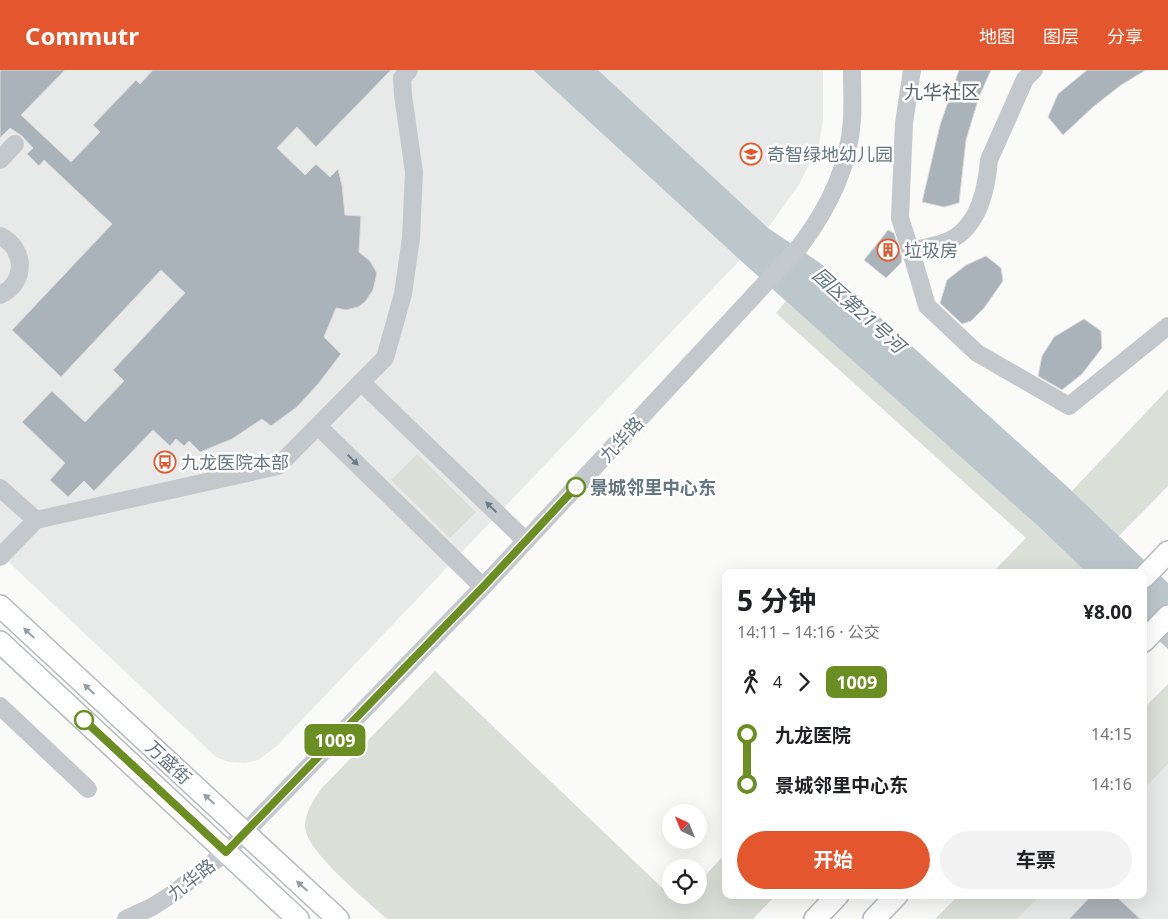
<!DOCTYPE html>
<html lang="zh">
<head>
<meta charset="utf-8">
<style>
	body { margin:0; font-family:"Noto Sans","Noto Sans SC",sans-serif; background:#f2f2f2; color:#202124; height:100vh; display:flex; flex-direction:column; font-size:19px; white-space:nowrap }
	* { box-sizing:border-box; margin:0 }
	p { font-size:16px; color:#757577 }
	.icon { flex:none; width:28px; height:28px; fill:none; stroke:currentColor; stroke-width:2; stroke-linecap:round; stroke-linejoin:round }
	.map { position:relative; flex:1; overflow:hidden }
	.details { position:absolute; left:722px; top:499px; width:425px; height:330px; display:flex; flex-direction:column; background:#fff; border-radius:10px; box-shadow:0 5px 20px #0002 }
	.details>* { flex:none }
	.badge { padding:0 10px; border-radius:8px; font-size:18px; line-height:32px }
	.needle { width:32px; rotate:317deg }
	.fabs { position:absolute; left:662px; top:734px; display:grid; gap:10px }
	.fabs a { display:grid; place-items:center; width:45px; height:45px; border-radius:50%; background:#fff; box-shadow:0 5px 20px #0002; font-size:25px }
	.map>.badge { position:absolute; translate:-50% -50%; box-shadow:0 0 0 2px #fff }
	.legs { display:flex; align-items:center; gap:8px; height:55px; padding:0 15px; font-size:16px }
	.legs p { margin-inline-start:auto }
	.overview { display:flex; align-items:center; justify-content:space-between; height:85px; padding:0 15px }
	h1 { font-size:28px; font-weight:700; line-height:38px }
	.action { display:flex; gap:10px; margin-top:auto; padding:10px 15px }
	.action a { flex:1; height:58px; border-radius:30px; background:#e4572e; color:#fff; font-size:20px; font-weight:700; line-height:58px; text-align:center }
	.action a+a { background:#f2f2f2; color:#202124 }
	ul { padding:0 15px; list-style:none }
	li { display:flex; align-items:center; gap:18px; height:50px; font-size:19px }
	li i { display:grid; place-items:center; width:8px; height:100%; margin:0 6px; background:currentColor }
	li i::after { content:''; width:12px; height:12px; margin:-6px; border:4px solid; border-radius:50%; background:#fff }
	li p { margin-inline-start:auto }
	li:first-child i { background:linear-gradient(#0000 50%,currentColor 0) }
	li:last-child i { background:linear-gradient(currentColor 50%,#0000 0) }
	header { display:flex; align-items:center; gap:30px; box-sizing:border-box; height:70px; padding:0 25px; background:#e4572e; color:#fff }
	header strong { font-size:24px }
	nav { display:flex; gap:28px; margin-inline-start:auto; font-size:18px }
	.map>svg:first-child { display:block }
	.built { fill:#e8e9e9 }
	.green { fill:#dadfd7 }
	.water { fill:#bbc7cb }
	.building { fill:#aab3b9; stroke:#dcdcda }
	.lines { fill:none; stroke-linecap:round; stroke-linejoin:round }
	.major-casing { stroke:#b5babe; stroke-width:24 }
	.minor { stroke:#c3c8cc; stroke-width:18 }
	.major { stroke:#fff; stroke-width:21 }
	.oneway { fill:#6a7a87 }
	.oneway2 { fill:#939fa8 }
	.line-1-casing { stroke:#fff; stroke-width:11 }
	.line-1 { stroke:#6b8e23; stroke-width:8 }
	.stop-1-dot { fill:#fff; stroke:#6b8e23; stroke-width:2.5 }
	.labels { text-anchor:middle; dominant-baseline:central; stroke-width:5; stroke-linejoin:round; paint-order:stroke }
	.poi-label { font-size:18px; fill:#657683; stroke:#fff; text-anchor:start }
	.street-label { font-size:18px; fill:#657683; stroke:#fff }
	.stop-label { font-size:18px; font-weight:bold; fill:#657683; stroke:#fff; text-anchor:start }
	.neighbourhood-label { font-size:19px; fill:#57646e; stroke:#fff }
	.water-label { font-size:19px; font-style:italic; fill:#60757c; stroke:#fff }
</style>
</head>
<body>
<header>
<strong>Commutr</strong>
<nav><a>地图</a><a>图层</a><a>分享</a></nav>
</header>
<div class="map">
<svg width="1168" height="849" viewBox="0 0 1168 849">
	<rect width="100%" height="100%" fill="#fafaf8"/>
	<path class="built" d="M0,0H533L740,190L277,676L258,690L246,693L229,692L216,687L0,484Z
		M598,0H823V50L819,74L800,113L768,158Z
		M1168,694V849H1017L1041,825H1144V719Z"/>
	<path class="green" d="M786,231L1038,456L1086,502H993L1026,468L776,243Z
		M1168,319V416L1119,466L1072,421Z
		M417,384L476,442L450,468L391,410Z
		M435,601L678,833L686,825H699V812L726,783V825H776L753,849H387C368,831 307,783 305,757C305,743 313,730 321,719Z
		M1168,614V694L1144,719V638Z
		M959,825H1041L1017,849H935Z"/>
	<path class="water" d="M533,0H598L768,158L820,193L1072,421L1168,513V579L1144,557V502H1086L1038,456L740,190Z"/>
	<path class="building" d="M0,0H65L21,45L71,92L100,62L93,55L136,10L140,14L153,0H391L316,77L297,57L277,78L305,105L316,94L330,107L338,99L342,115L345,145L361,146L359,182L370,191L377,203L373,220L365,232L358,237L346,240L336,238L324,267L341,284L318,314L297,337L271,356L262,349L232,369L200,382L189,371L184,376L176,369L170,376L153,360L94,421L84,411L68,427L50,410L65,393L22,352L52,321L85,352L124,311L113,300L185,223L161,200L61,307L12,260L112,154L44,90L39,96L27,84L33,78L22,66L10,58L0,68Z
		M959,0H991L979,27L966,70L959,133L944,137L922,132L940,55Z
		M1087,0H1146L1121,15L1093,37L1063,65L1048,47L1058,24Z
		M888,160L894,163L902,188L901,193L886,208L864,190Z
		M986,186L1001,198L1003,211L984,238L971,251L962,254L940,233L947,210L966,195Z
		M1084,249L1101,261L1102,278L1082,304L1062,320L1038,306L1042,286L1054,267Z
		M1092,825H1115L1140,849H1069Z"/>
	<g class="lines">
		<g class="major-casing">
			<path id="major" d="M1144,507L1168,482
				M0,536L338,849
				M1144,571L1168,546
				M0,572L298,849
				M815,849L838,825
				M874,849L897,825"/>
		</g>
		<path class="minor" d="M912,0L904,53L900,148L915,195L927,236L977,283L1069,336L1168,256
			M0,90L15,74
			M0,166C26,178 27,213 0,225
			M911,181C927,177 950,174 962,162C981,145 987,114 989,90L1025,9L1034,0
			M361,312L526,471
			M318,356L483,517
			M0,418L36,450
			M0,487L36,450L278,396L385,288L403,224L411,168L414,102L403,25L402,8L409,0
			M0,636L88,719
			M126,849L152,837L174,823L226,782L483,517L800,176C828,139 849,97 852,50C853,33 852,17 852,0"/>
		<use href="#major" class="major"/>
	</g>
	<defs><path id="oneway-solid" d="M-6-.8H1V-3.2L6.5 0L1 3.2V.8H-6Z" transform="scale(1.25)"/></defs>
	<g class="oneway">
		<use href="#oneway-solid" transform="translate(353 390) rotate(44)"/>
		<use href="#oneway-solid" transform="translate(491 437) rotate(-136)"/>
	</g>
	<g class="oneway2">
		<use href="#oneway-solid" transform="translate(29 563) rotate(-137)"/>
		<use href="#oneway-solid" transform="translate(89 619) rotate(-137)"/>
		<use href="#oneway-solid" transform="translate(209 729) rotate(-138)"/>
		<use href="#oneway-solid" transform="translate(302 816) rotate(-138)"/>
	</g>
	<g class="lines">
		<g class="line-1-casing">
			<path id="line-1" d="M84,650L226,782L483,517L576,417"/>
		</g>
		<use href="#line-1" class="line-1"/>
	</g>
	<defs>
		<g id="school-ring" transform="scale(1.125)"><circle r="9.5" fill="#fff" stroke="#e4572e" stroke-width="1.5"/><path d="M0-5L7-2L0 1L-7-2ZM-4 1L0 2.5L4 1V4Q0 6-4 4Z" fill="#e4572e"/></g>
		<g id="building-ring" transform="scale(1.125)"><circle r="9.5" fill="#fff" stroke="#e4572e" stroke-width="1.5"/><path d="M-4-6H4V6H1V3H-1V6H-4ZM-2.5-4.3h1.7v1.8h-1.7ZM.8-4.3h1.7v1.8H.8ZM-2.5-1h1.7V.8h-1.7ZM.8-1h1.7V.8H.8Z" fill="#e4572e"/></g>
		<g id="bus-ring" transform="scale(1.125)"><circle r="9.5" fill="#fff" stroke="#e4572e" stroke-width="1.5"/><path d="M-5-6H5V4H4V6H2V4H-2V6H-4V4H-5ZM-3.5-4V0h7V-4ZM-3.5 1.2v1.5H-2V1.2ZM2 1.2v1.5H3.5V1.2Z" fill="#e4572e"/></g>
	</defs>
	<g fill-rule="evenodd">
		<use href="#school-ring" x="751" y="84"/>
		<use href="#building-ring" x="888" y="180"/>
		<use href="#bus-ring" x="165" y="392"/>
	</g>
	<g class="stop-1-dot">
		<circle cx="576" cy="417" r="9"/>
		<circle cx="84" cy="650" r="9"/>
	</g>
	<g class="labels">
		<g class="poi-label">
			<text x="767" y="84">奇智绿地幼儿园</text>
			<text x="904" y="180">垃圾房</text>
			<text x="181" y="392">九龙医院本部</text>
		</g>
		<g class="street-label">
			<text transform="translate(621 369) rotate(-47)">九华路</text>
			<text transform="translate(169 692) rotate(43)">万盛街</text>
			<text transform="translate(191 809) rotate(-38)">九华路</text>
		</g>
		<g class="stop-label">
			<text x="590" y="417">景城邻里中心东</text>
		</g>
		<g class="neighbourhood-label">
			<text x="942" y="22">九华社区</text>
		</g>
		<g class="water-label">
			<text transform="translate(859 240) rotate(42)">园区第21号河</text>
		</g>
	</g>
</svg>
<div class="fabs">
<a><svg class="needle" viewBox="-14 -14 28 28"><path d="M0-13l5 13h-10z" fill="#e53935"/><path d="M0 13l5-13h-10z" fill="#757577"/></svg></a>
<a><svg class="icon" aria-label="locate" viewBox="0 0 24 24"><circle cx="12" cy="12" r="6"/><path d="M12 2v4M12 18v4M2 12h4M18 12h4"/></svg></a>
</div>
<b class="badge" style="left:335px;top:670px;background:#6b8e23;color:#fff">1009</b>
<section class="details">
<div class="overview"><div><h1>5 分钟</h1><p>14:11 – 14:16 · 公交</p></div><b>¥8.00</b></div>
<div class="legs"><svg class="icon" aria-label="walk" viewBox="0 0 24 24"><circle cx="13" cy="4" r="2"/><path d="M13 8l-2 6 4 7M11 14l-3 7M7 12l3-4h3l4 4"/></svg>4<svg class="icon" aria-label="forward" viewBox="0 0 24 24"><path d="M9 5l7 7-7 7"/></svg><b class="badge" style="background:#6b8e23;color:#fff">1009</b></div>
<ul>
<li><i style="color:#6b8e23"></i><b>九龙医院</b><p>14:15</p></li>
<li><i style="color:#6b8e23"></i><b>景城邻里中心东</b><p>14:16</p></li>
</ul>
<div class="action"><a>开始</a><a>车票</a></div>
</section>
</div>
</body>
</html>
